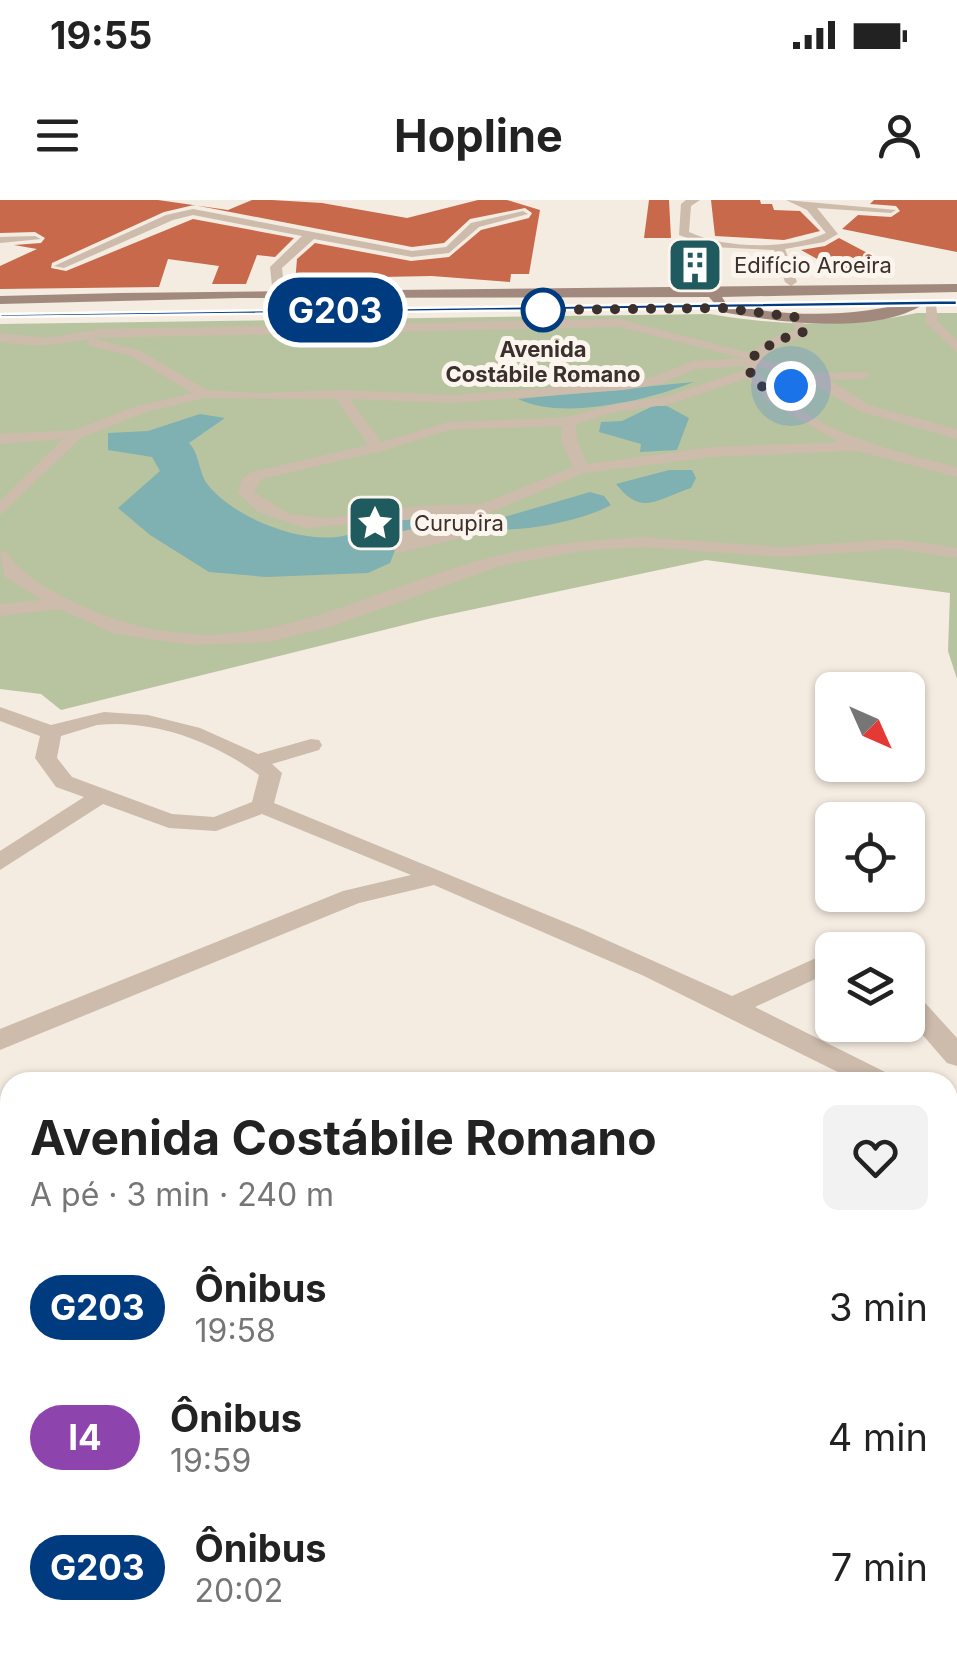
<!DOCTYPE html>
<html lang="pt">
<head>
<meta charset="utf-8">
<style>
	body { margin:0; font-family:Inter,sans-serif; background:#f2f2f2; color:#222; height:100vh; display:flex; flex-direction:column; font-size:38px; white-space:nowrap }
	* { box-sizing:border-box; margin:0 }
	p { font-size:32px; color:#767676 }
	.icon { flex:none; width:55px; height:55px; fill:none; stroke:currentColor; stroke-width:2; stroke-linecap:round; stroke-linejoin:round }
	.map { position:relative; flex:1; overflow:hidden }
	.details { position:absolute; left:0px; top:872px; width:958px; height:582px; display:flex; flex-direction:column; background:#fff; border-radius:30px 30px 0 0; box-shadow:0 2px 8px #0004 }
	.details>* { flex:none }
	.badge { padding:0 20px; border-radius:32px; font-size:35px; line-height:65px }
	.needle { width:65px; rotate:135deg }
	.buttons { position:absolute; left:815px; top:472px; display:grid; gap:20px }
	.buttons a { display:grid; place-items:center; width:110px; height:110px; border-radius:15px; background:#fff; box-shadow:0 2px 8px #0004; font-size:50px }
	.you { position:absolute; width:50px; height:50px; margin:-25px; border:8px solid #fff; border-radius:50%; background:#1a73e8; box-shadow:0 0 0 15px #1a73e833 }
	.map>.badge { position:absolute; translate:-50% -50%; box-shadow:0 0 0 5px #fff }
	.round { display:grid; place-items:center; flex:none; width:105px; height:105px; border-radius:15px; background:#f2f2f2 }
	.overview { display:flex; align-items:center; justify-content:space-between; height:170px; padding:0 30px }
	h1 { font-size:48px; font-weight:700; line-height:75px }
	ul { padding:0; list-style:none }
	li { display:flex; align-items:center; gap:30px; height:130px; padding:0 30px }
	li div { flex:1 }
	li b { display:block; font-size:38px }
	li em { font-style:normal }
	li .badge { min-width:110px; font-weight:700; text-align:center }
	.status { display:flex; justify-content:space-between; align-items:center; height:70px; padding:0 50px; background:#fff; direction:ltr }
	.status svg { height:28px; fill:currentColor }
	header { display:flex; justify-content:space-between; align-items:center; height:130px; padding:0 30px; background:#fff; font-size:45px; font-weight:700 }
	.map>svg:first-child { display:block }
	.green { fill:#b8c4a0 }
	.water { fill:#7fb0b2 }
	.building { fill:#c8694b }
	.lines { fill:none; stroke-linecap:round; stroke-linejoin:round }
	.street { fill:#cdbbac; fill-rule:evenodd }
	.secondary { fill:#a18a7d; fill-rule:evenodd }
	.line { fill:#003b80; stroke:#fff; stroke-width:2.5 }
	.walk { stroke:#3b302b; stroke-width:10; stroke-dasharray:0 18 }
	.stop-dot { fill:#fff; stroke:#003b80; stroke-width:5 }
	.labels { text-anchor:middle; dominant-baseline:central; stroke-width:10; stroke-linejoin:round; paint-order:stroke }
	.far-poi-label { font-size:22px; fill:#3b302b; stroke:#fbf5ee; text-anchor:start }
	.far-stop-label { font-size:22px; font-weight:bold; fill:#3b302b; stroke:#fbf5ee }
</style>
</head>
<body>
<div class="status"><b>19:55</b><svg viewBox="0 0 49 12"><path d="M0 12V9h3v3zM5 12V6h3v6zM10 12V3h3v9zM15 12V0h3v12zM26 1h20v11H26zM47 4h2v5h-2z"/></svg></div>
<header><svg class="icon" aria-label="menu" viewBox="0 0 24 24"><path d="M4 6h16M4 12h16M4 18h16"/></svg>Hopline<svg class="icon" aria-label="person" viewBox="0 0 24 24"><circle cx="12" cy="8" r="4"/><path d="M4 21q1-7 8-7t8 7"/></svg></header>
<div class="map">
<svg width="957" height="1453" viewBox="0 0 957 1453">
	<rect width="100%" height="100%" fill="#f4ebe1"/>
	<path class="green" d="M917,113H957V479L948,451L950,393L706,360L432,418L61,510L41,494L0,489V124L710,114C779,126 849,128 917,113Z"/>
	<path class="water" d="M694,182C648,200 563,221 518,199Z
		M653,206H667L689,218L677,250L640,252L641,244L599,232L601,222L622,221Z
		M200,214L225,218L189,243C200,254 198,272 208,285C236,319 301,344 343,336C364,332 383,320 403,317C413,315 425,317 435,316L439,322L395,336L397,345L390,363L368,373L266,377L209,372L150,335L118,308L160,271L152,257L108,250V233L148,231Z
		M669,270H692L696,278L691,288C657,299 642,317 616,284Z
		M590,292L604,296L611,305C584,320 526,332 494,329L501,318Z"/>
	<path class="building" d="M0,0H158L228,10L252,0H272L322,3L407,18L478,0H507L540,10L529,74H511L510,82L432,76L330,78L329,83H295L297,59L315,43L411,61L449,57L481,30L529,18L532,13L525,8L470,19L444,43L412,47L194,5L164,12L52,63L51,68L66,71L193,19L294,38L275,57L257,55L246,84H212L219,66L168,59L159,87L0,89V66L37,49L14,45L41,43L45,38L35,32L0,33Z
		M649,0H669L671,38H644Z
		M711,0H760L761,4H772L774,10L800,11L820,31L784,40L715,36Z
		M874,0H957V52L842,29L858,15L891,17L900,11L896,6L870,4Z
		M839,38L896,68L846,75L801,50L825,46Z"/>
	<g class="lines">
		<path class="street" d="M686,0H700L691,6L689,32C725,49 789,50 826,33L807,10L786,0L896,10L891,13L817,8L838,34L824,42L785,49L797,82L791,86L785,82L774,50L712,47L679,35L681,4Z
			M193,9L412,51L446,47L471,23L523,11L528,14L479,27L449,53L412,57L314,39L282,68L284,86L278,90L272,86L270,67L302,36L193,15L173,20L64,68L54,66L166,15Z
			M0,37L35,36L41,39L0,43Z
			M926,101L936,104L938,122L957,140V152L926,123Z
			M795,113L801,117L808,135L782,144L760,159L816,173L868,172L870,175L863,179L829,180L869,205L957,229V239L859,211L801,177L759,167L758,172C806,231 886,249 957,267V277L857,251L712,257L584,273L491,312L466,337L399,353L390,348L398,332L427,326L446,331L468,315L306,328L258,312L238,293L242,279L251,272L368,245L336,199L204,198L147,212L82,237L0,315V301L63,239L0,244V234L75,230L137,206L192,193L131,156L87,145L90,139C59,144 31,149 0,141V133L48,138L99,129L619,119L750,153L772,138L796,130L789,117ZM619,127L742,158L693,161L653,177L624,182L452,195L344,190L260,193L207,190L141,151L93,138ZM745,166V170L664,197L615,204L568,217L449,222L381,242L350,199L452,203L624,190L661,184L695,169ZM748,178L766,200L839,242L712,247L587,264L577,240L576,224L616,212L671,204ZM562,226L561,240L573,267L482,304L421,306L329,318L289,314L254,292L262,279L382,251L450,230Z
			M644,337L783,347L897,339L957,348V358L897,349L783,357L644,347L581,351L500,366L330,427L269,442L193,445L115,434L59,409L0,416V404L42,400L4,376L0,351L6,352C23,377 53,392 80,405C240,478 343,396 492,357C541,344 593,340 644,337Z
			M0,507L51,525L104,512L148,515L200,528L258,554L311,539L319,540L322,545L319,550L272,564L282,573L274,603L584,730L732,796L816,758L832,757V776L826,774L755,807L891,875L895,882H858L644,776L434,685L359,703L0,850V829L343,691L411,675L262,614L216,631L169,628L103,604L0,670V651L84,597L56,587L35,558L40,536L0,521ZM97,525C154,519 214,542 259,575L252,602L214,617L172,614L72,577L57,558L61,536Z
			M908,792L917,794L957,838V866L947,863L908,818Z
			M948,910L957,913V938L948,935Z
			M0,1160L10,1163V1196L0,1192Z
			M499,1445H544L548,1453H503Z"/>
		<path class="secondary" d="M957,84V92L722,97L727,105C792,117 853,118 918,100L924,104C874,136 778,122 722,112L709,97L239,98L0,104V96L120,93Z"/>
	</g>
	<path class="line" d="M957,100V105L0,117V114Z"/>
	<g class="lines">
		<path class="walk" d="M543,110L722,108L795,117L803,132L776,141L754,156L750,172L771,197L791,186"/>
	</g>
	<defs>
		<g id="building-square" transform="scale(2.875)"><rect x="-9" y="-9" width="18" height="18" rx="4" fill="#1f5a5e" stroke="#fbf5ee"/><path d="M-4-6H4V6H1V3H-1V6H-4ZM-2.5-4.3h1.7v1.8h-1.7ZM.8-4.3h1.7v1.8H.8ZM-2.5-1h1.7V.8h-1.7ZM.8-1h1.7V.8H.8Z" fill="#fff"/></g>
		<g id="sight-square" transform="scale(2.875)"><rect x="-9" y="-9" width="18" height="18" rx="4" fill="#1f5a5e" stroke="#fbf5ee"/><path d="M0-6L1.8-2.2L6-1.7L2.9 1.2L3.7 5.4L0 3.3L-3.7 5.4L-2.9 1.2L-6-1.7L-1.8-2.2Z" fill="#fff"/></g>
	</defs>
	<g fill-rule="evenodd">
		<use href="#building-square" x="695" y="65"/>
		<use href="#sight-square" x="375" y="323"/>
	</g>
	<circle class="stop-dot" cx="543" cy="110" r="20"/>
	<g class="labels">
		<g class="far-poi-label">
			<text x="734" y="65">Edifício Aroeira</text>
			<text x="414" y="323">Curupira</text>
		</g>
		<g class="far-stop-label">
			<text x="543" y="149">Avenida<tspan x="543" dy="25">Costábile Romano</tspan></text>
		</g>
	</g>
</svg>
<div class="buttons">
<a><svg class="needle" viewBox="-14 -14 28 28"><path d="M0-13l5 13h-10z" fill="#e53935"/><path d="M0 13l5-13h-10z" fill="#767676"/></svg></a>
<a><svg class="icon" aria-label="locate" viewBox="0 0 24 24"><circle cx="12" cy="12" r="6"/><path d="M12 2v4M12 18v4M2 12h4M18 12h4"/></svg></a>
<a><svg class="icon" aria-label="layers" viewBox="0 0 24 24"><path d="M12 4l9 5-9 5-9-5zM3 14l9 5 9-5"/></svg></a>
</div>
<div class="you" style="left:791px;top:186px"></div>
<b class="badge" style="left:335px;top:110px;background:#003b80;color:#fff">G203</b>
<section class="details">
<div class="overview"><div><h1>Avenida Costábile Romano</h1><p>A pé · 3 min · 240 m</p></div><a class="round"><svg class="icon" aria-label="heart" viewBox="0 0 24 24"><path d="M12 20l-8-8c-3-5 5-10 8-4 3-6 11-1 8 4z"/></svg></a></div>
<ul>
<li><span class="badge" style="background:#003b80;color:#fff">G203</span><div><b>Ônibus</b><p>19:58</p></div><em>3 min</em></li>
<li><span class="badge" style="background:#8e44ad;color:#fff">I4</span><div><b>Ônibus</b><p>19:59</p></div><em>4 min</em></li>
<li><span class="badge" style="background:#003b80;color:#fff">G203</span><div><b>Ônibus</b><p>20:02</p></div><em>7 min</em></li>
</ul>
</section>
</div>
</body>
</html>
